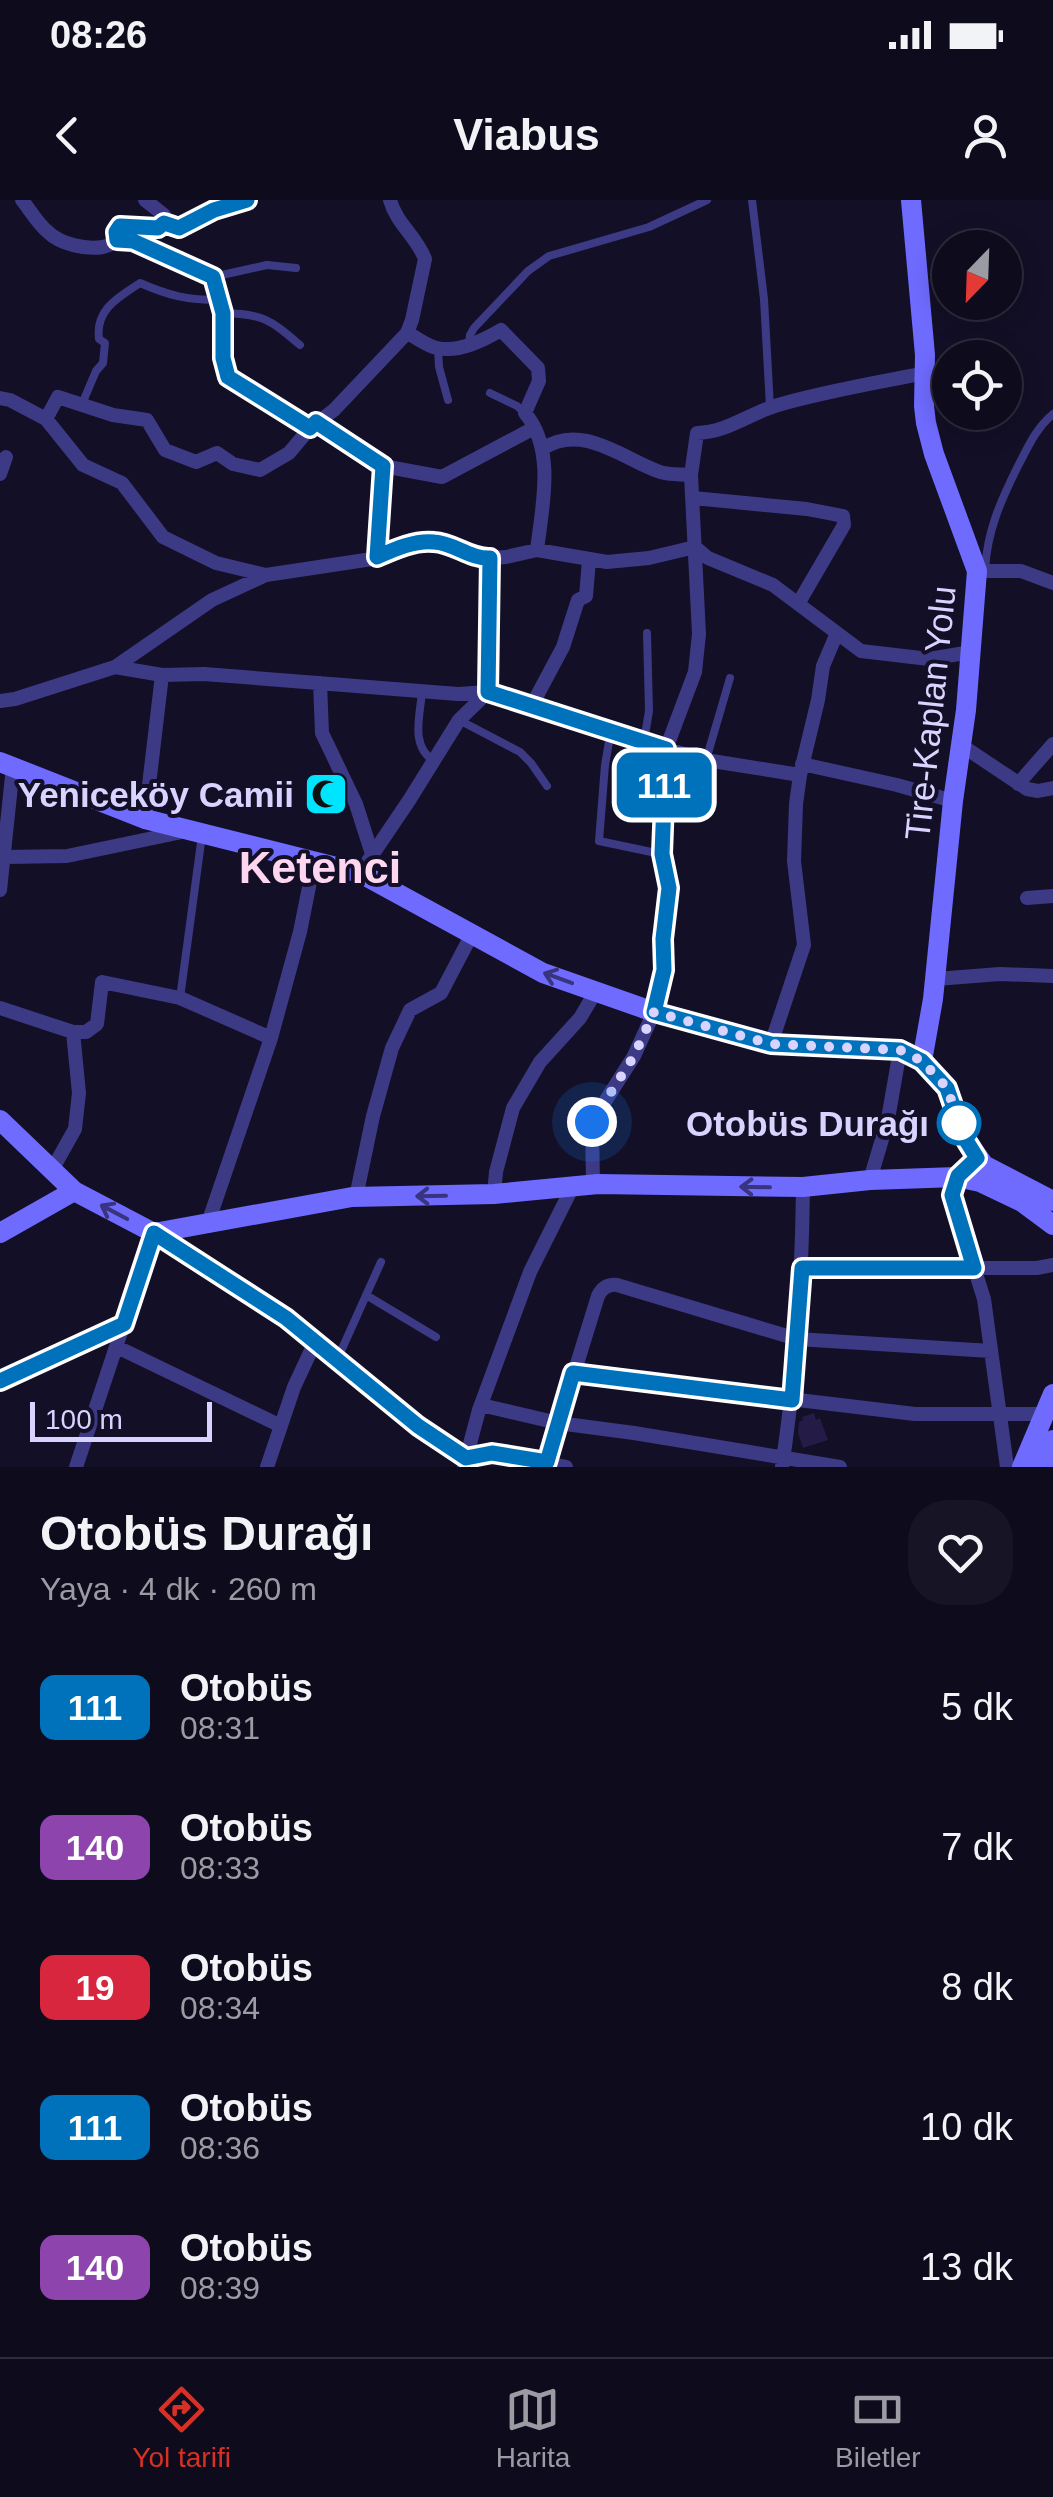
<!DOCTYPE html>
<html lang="tr">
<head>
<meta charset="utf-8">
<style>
	body { margin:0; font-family:Arial,sans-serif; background:#171425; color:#f1f3f6; height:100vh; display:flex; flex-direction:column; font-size:38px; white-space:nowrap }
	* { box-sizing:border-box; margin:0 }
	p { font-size:32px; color:#9b9ba3 }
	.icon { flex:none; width:55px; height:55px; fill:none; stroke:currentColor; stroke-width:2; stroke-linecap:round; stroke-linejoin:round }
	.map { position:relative; height:1267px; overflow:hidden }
	.side { display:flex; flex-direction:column; background:#0e0b1c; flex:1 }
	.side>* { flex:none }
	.badge { padding:0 20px; border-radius:15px; font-size:35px; line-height:65px }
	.needle { width:65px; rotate:203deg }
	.buttons { position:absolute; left:932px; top:30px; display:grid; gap:20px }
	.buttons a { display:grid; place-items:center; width:90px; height:90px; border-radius:50%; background:#0e0b1c; box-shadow:0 5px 25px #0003,0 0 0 2px #2e2b3b; font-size:50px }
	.scale { position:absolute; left:30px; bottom:25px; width:182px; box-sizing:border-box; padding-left:10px; border:5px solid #d9d4ff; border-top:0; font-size:28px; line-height:35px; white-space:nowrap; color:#d9d4ff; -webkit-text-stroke:8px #130f26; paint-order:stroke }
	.you { position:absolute; width:50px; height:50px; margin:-25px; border:8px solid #fff; border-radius:50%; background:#1a73e8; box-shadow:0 0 0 15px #1a73e833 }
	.map>.badge { position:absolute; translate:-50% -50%; box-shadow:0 0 0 5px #fff }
	.round { display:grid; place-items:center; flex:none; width:105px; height:105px; border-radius:40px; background:#171425 }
	.head { display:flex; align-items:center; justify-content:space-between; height:170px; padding:0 40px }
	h1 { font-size:48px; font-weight:700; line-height:75px }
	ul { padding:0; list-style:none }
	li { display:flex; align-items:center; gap:30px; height:140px; padding:0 40px }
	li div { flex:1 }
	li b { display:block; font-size:38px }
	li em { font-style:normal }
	li .badge { min-width:110px; font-weight:700; text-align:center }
	.status { display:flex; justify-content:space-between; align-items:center; height:70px; padding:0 50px; background:#0e0b1c; direction:ltr }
	.status svg { height:28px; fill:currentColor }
	header { display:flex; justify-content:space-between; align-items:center; height:130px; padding:0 40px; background:#0e0b1c; font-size:45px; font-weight:700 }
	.tabs { display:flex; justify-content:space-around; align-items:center; height:140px; border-top:2px solid #2e2b3b; background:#0e0b1c; font-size:28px; color:#9b9ba3 }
	.tabs a { display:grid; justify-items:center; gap:5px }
	.tabs .current { color:#d93025 }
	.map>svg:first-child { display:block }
	.building { fill:#241b47 }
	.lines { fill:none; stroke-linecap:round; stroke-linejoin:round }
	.lane { stroke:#3d3a85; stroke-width:8 }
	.street { stroke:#3d3a85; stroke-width:14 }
	.secondary { stroke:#6f6bff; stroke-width:20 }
	.oneway { stroke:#38347d }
	.line-casing { stroke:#fff; stroke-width:22 }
	.line { stroke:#0072bc; stroke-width:15 }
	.walk { stroke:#d9d4ff; stroke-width:10; stroke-dasharray:0 18 }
	.stop-dot { fill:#fff; stroke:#0072bc; stroke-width:5 }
	.labels { text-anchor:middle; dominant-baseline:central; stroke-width:8; stroke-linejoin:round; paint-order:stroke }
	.street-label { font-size:35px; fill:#d9d4ff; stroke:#130f26 }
	.poi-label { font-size:35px; font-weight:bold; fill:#d9d4ff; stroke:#130f26; text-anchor:end }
	.stop-label { font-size:35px; font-weight:bold; fill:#d9d4ff; stroke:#130f26; text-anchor:end }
	.district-label { font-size:45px; font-weight:bold; fill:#ffd6f0; stroke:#130f26 }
</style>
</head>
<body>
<div class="status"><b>08:26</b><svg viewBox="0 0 49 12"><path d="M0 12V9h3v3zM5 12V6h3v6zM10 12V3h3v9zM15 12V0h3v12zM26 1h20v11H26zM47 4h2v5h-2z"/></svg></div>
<header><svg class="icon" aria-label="back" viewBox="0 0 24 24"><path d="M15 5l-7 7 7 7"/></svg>Viabus<svg class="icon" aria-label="person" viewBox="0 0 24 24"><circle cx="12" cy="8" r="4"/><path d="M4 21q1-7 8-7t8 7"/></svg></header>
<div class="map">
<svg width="1053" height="1267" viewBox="0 0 1053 1267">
	<rect width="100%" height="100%" fill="#130f26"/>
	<path class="building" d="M310,575H330L342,599V612L309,611Z
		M814,1213L816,1220L820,1218L828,1240L803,1248L798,1233L799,1222L803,1220L802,1217Z"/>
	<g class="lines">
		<path class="lane" d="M752,0L764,99L770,207
			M213,77L267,65L296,68
			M223,113C264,114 269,119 300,145
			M469,145L470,135L474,128L528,71L549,56L649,27L707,0
			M438,148L439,167L448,200
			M490,193L517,206L525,213
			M82,204L96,171L103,163L105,143L99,139C95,109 119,97 140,83C170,96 187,100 219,100
			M985,370C987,331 1001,300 1018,266C1028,247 1036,228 1053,214
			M422,492C420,516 410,546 434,561
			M459,520L520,552L531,563L547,586
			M611,530L605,565L599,641L661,654
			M644,541L649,511L647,433
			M706,560L730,478
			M180,798L202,635
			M366,1095L436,1137
			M337,1160L381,1062"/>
		<path class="street" d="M22,0C30,10 38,24 48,32C60,44 86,50 103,47C111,45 117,40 126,40L213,77L223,113V157L227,177L310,228
			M390,0C396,23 417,37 425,59L412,120L407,133
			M164,23L172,27H183L214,10L247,0
			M117,40L116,30L120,26L154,28L162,26L164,15L145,0
			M0,198L10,200L46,219L83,265L122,283L163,337L216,363L266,375
			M46,219L58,197L113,215L147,220L165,250L196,262L217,253L233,264L260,270L289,253L310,228L334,210L407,133C416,137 427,146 437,148C459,153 484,140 501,130L538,168L539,181L525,213C556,250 542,307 537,350
			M317,222L383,266
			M542,249C582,222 623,259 660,272C669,275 681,274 691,275
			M0,274L6,257
			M693,298L807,309L843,316L844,325L798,404
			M695,347L708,358L773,385L861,451L929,459L971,452
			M377,357L383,266L442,277L534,228
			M977,371H1021L1053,383
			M115,467L212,400L266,375L372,359L404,346L436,342L481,359L506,357L537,350L607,362L649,358L695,347
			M320,483L322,533L356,604L372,654
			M0,501L15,499L115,467L162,475L204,474L458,494L488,492L666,549L706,560L800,575
			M532,505L563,447L578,400L586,396L589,360
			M961,545L1027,589L1038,591L1053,588
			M802,564L897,585L953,601
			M1018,584L1053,544
			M145,619L162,475
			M5,657L67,656L182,632
			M360,673L410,599L459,520L488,492L490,358
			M0,690L13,567
			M1027,698L1053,696
			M936,779L1000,774L1053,776
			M0,808L73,832L79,893L75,929L52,970
			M73,832H86L97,824L102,782L180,798L271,838
			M771,844L804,745L794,661L796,604L800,575L818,500L823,466L837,433
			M977,957L957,977L951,995L984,1099L1007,1267
			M870,980L888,919L900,850
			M593,985L592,922L634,856L654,812L664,771L663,739L669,688L661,654L666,549L695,472L699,434L691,275L697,233C726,233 750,213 778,205C826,191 876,183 925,173
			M494,994L496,972L513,908L540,862L580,818L596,791
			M356,997L373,916L392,848L410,810L441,793L472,734
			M208,1023L271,838L300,732L314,662
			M802,1068H1037L1053,1065
			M117,1147L281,1226
			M573,1173L915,1214H1045
			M0,1181L124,1125
			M481,1205L558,1223L634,1233L840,1267
			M464,1266L479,1210L530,1072L572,988
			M76,1267L154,1033L286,1118L418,1227L466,1258L492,1253L566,1267
			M267,1267L294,1187L315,1142
			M545,1267L598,1096C602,1088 608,1084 617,1085L797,1139L991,1151
			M782,1267C796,1174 802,1081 803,987"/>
		<path class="secondary" d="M911,0L925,155L924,206L926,223L934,254L977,371L966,510L953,601L933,799L922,861
			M0,562L145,619L360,673L543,773L654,812L771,844L900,850L922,861L947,888L964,937L984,965L1053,1001
			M0,920L74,991L154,1033L352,997L494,994L598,984L803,987L870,980L957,977L980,982L1022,1002L1053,1025
			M0,1033L74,991
			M1022,1267L1053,1194
			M1042,1267L1053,1240"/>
	</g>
	<defs><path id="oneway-shaft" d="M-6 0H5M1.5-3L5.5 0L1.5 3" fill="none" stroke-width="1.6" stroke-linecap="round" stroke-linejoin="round" transform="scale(2.5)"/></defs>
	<g class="oneway">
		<use href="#oneway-shaft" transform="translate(558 778) rotate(-160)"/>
		<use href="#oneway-shaft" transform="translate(755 987) rotate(-179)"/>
		<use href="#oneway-shaft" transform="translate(431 996) rotate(179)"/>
		<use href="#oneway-shaft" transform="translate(114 1012) rotate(-152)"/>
	</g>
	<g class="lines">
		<g class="line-casing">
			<path id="line" d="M0,1181L124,1124L154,1033L286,1118L418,1226L466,1258L492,1253L547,1262L573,1173L792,1200L802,1068H974L952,995L958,976L977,958L964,937L947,888L922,861L900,850L771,844L654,812L664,770L663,739L669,688L662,654L666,549L488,492L490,358C470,359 454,343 434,342C415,340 395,349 377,357L383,266L316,222L310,228L228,177L223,158V113L213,77L133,41L117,40L116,32L120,26L158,28L164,23L179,28L214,10L247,0"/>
		</g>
		<use href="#line" class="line"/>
		<path class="walk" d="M592,922L634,856L654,812L771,844L900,850L922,861L947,888L959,923"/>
	</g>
	<defs>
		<g id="mosque-square" transform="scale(2.25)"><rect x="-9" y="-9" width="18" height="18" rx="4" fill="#00e5ff" stroke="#130f26"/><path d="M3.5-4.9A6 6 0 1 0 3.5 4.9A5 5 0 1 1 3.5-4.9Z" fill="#111"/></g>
	</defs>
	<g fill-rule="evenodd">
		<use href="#mosque-square" x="326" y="594"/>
	</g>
	<circle class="stop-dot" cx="959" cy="923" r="20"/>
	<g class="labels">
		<g class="street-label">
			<text transform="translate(930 513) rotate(-84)">Tire-Kaplan Yolu</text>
		</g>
		<g class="poi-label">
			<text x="294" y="594">Yeniceköy Camii</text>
		</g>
		<g class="stop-label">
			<text x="929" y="923">Otobüs Durağı</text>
		</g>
		<g class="district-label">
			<text x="320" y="667">Ketenci</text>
		</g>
	</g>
</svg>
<div class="buttons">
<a><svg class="needle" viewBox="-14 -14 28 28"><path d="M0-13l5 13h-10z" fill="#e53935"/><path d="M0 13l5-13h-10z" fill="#9b9ba3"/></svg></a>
<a><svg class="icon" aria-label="locate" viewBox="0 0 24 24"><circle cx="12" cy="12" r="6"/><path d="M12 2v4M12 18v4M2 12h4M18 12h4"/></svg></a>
</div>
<div class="scale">100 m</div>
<div class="you" style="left:592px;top:922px"></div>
<b class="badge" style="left:664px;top:585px;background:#0072bc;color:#fff">111</b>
</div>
<section class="side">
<div class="head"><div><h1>Otobüs Durağı</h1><p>Yaya · 4 dk · 260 m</p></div><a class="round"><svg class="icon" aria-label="heart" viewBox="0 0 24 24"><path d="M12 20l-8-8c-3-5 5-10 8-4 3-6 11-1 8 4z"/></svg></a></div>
<ul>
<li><span class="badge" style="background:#0072bc;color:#fff">111</span><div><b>Otobüs</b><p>08:31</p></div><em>5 dk</em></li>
<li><span class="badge" style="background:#8e44ad;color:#fff">140</span><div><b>Otobüs</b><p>08:33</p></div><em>7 dk</em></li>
<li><span class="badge" style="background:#d7263d;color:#fff">19</span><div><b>Otobüs</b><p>08:34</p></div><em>8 dk</em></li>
<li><span class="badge" style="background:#0072bc;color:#fff">111</span><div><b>Otobüs</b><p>08:36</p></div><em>10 dk</em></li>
<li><span class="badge" style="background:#8e44ad;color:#fff">140</span><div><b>Otobüs</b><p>08:39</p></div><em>13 dk</em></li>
</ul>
</section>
<nav class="tabs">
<a class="current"><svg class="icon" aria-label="directions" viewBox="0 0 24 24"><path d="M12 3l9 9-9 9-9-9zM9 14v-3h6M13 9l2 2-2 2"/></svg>Yol tarifi</a>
<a><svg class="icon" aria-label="map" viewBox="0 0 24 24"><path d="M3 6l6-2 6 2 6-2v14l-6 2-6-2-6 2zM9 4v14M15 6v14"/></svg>Harita</a>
<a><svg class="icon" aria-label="tickets" viewBox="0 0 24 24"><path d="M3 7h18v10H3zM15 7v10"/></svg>Biletler</a>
</nav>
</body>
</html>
